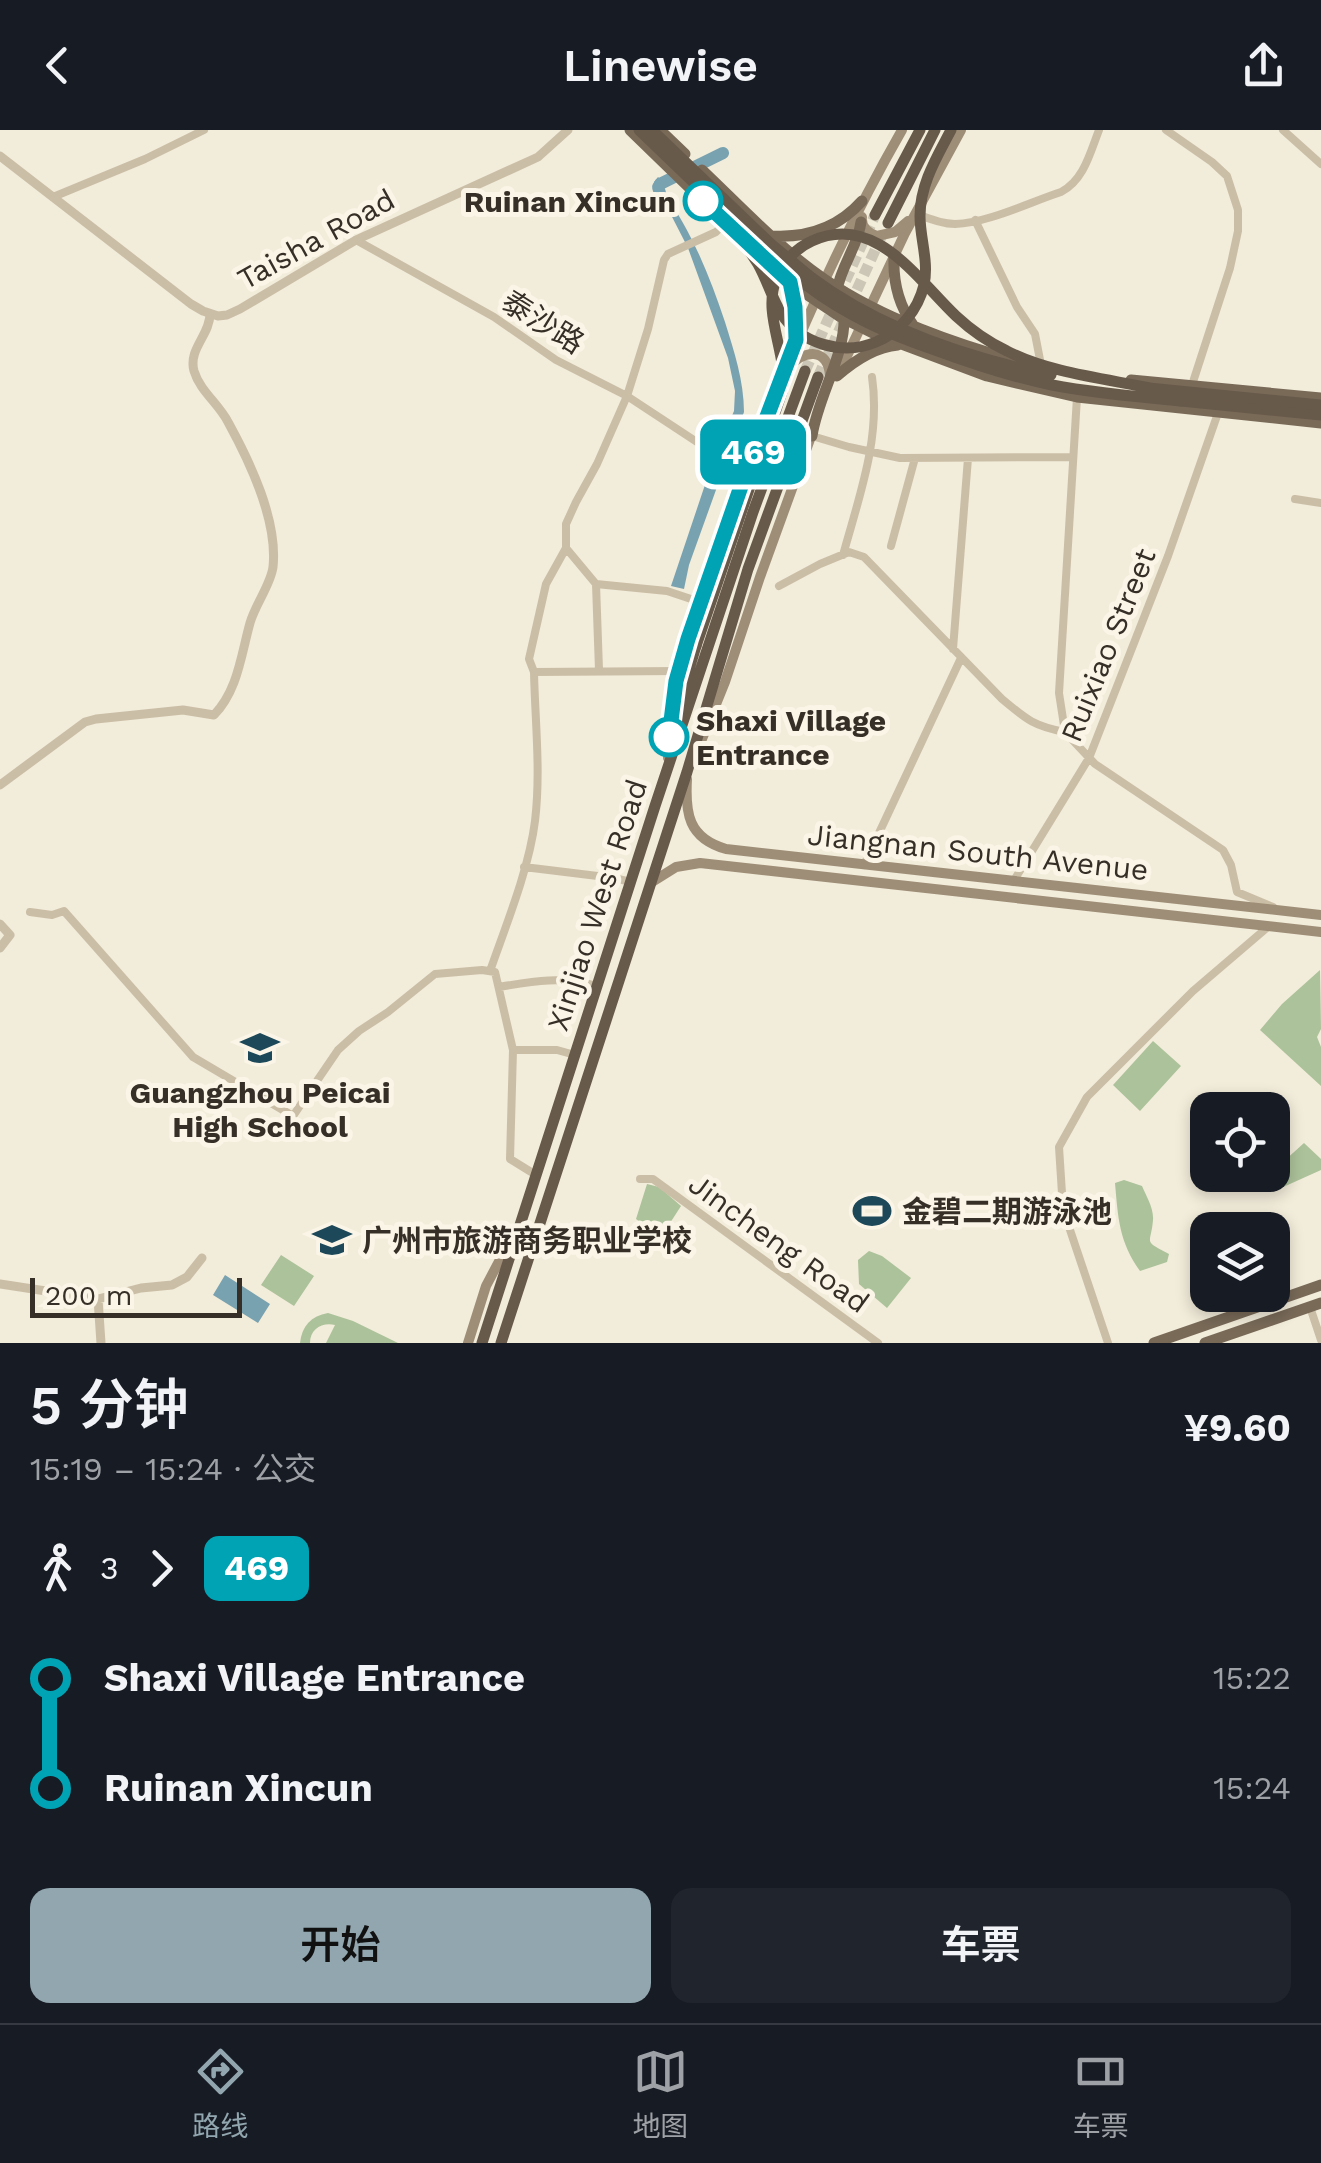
<!DOCTYPE html>
<html lang="zh">
<head>
<meta charset="utf-8">
<style>
	body { margin:0; font-family:"Work Sans","Noto Sans SC",sans-serif; background:#20242c; color:#f1f3f6; height:100vh; display:flex; flex-direction:column; font-size:38px; white-space:nowrap }
	* { box-sizing:border-box; margin:0 }
	p { font-size:32px; color:#9ea1a6 }
	.icon { flex:none; width:55px; height:55px; fill:none; stroke:currentColor; stroke-width:2; stroke-linecap:round; stroke-linejoin:round }
	.map { position:relative; height:1213px; overflow:hidden }
	.sheet { display:flex; flex-direction:column; background:#171b24; flex:1 }
	.sheet>* { flex:none }
	.badge { padding:0 20px; border-radius:15px; font-size:35px; line-height:65px }
	.buttons { position:absolute; left:1190px; top:962px; display:grid; gap:20px }
	.buttons a { display:grid; place-items:center; width:100px; height:100px; border-radius:20px; background:#171b24; box-shadow:0 5px 15px #0003; font-size:50px }
	.scale { position:absolute; left:30px; bottom:25px; width:212px; box-sizing:border-box; padding-left:10px; border:5px solid #362f27; border-top:0; font-size:28px; line-height:35px; white-space:nowrap; color:#362f27; -webkit-text-stroke:8px #faf5e7; paint-order:stroke }
	.map>.badge { position:absolute; translate:-50% -50%; box-shadow:0 0 0 5px #fff }
	.legs { display:flex; align-items:center; gap:15px; height:110px; padding:0 30px; font-size:32px }
	.legs p { margin-inline-start:auto }
	.summary { display:flex; align-items:center; justify-content:space-between; height:170px; padding:0 30px }
	h1 { font-size:55px; font-weight:600; line-height:75px }
	.primary-button { display:flex; gap:20px; margin-top:auto; padding:20px 30px }
	.primary-button a { flex:1; height:115px; border-radius:20px; background:#91a6af; color:#111; font-size:40px; font-weight:600; line-height:115px; text-align:center }
	.primary-button a+a { background:#20242c; color:#f1f3f6 }
	ul { padding:0 30px; list-style:none }
	li { display:flex; align-items:center; gap:35px; height:110px; font-size:38px }
	li i { display:grid; place-items:center; width:15px; height:100%; margin:0 12px; background:currentColor }
	li i::after { content:''; width:25px; height:25px; margin:-12px; border:8px solid; border-radius:50%; background:#171b24 }
	li p { margin-inline-start:auto }
	li:first-child i { background:linear-gradient(#0000 50%,currentColor 0) }
	li:last-child i { background:linear-gradient(currentColor 50%,#0000 0) }
	header { display:flex; justify-content:space-between; align-items:center; height:130px; padding:0 30px; background:#171b24; font-size:45px; font-weight:600 }
	.dock { display:flex; justify-content:space-around; align-items:center; height:140px; border-top:2px solid #363941; background:#171b24; font-size:28px; color:#9ea1a6 }
	.dock a { display:grid; justify-items:center; gap:5px }
	.dock .active { color:#91a6af }
	.map>svg:first-child { display:block }
	.green { fill:#acc29a }
	.water { fill:#79a2b0 }
	.lines { fill:none; stroke-linecap:round; stroke-linejoin:round }
	.river { stroke:#79a2b0; stroke-width:12 }
	.trunk-tunnel { stroke:#ccc6b6; stroke-width:11; stroke-dasharray:11 5.5; stroke-linecap:butt }
	.minor { stroke:#cbbea6; stroke-width:8 }
	.tertiary { stroke:#cbbea6; stroke-width:9 }
	.secondary { stroke:#9e8e77; stroke-width:10 }
	.primary { stroke:#796a58; stroke-width:11 }
	.trunk { stroke:#685a4b; stroke-width:11 }
	.trunk-bridge { stroke:#685a4b; stroke-width:11 }
	.line-1-casing { stroke:#fff; stroke-width:22 }
	.line-1 { stroke:#00a3b4; stroke-width:15 }
	.stop-1-dot { fill:#fff; stroke:#00a3b4; stroke-width:5 }
	.labels { text-anchor:middle; dominant-baseline:central; stroke-width:10; stroke-linejoin:round; paint-order:stroke }
	.stop-label { font-size:30px; font-weight:bold; fill:#362f27; stroke:#faf5e7; text-anchor:end }
	.street-label { font-size:30px; fill:#362f27; stroke:#faf5e7 }
	.poi-label { font-size:30px; font-weight:bold; fill:#362f27; stroke:#faf5e7; text-anchor:start }
</style>
</head>
<body>
<header><svg class="icon" aria-label="back" viewBox="0 0 24 24"><path d="M15 5l-7 7 7 7"/></svg>Linewise<svg class="icon" aria-label="share" viewBox="0 0 24 24"><path d="M12 15V3M7 8l5-5 5 5M5 13v7h14v-7"/></svg></header>
<div class="map">
<svg width="1321" height="1213" viewBox="0 0 1321 1213">
	<rect width="100%" height="100%" fill="#f2ecda"/>
	<path class="green" d="M1320,840L1321,899L1317,907L1321,917V956L1260,900L1282,874Z
		M1153,911L1181,936L1140,981L1113,955Z
		M1304,1013L1321,1029V1040L1281,1058L1273,1054L1270,1045H1272L1273,1041Z
		M1124,1050L1142,1056C1146,1066 1154,1078 1153,1090C1151,1115 1142,1110 1169,1124L1167,1132L1140,1141C1119,1112 1118,1087 1115,1053Z
		M647,1054L659,1057L681,1076L661,1107L636,1089Z
		M869,1121L882,1126L911,1148L887,1178L859,1154L858,1130Z
		M281,1125L314,1146L294,1176L261,1155Z
		M328,1183L353,1191L398,1213H326L335,1195C322,1192 310,1199 310,1213H300C302,1196 311,1186 328,1183Z"/>
	<path class="water" d="M658,47L666,54L662,60C691,100 709,144 725,192C734,221 744,251 744,282L689,435L684,459L671,456L713,331L734,281L735,261L728,228L688,118L669,81L654,58V52Z
		M225,1145L270,1174L258,1193L213,1165Z"/>
	<g class="lines">
		<path class="river" d="M660,63L658,57L660,54L723,23"/>
		<path class="trunk-tunnel" d="M850,175L882,105
			M805,241L875,85
			M818,247L843,192"/>
		<path class="minor" d="M1166,0L1212,32L1227,46L1238,80V101L1230,138L1192,255
			M1283,0L1321,34
			M53,67L145,29L204,0
			M917,84C929,89 942,94 955,94C988,93 1030,72 1061,62C1084,50 1090,23 1099,0
			M975,90L1017,177L1035,204L1041,235
			M356,110L494,187L556,230L627,266L703,316
			M1077,267L1059,563L1065,602L1095,634L1223,720L1231,735L1237,762L1273,777
			M812,306L849,317L900,328L1073,327
			M1295,369L1321,373
			M891,416L915,328
			M566,418L596,454
			M843,425C859,367 881,308 872,247
			M596,454L667,461L700,472
			M596,454L599,540
			M779,456L820,434L849,422L864,427L1002,569C1026,589 1033,596 1065,602
			M953,519L968,328
			M534,542L679,541
			M864,735L961,528
			M524,737L614,748L631,752
			M1013,752L1089,628L1168,426L1218,283
			M30,782L52,785L64,781L193,927L293,986L338,920L359,901L388,882L435,844L482,840L495,842L513,920L510,1029L536,1045
			M490,841C506,795 529,739 535,691C541,641 535,591 534,542L529,529L546,454L566,418V394L576,372L597,334L627,266L648,199L664,130L668,124L716,102L726,92
			M499,857C534,851 562,846 597,856
			M513,920H557L575,925
			M640,1049H653L878,1213
			M1310,1177L1321,1210
			M1108,1213L1063,1079L1059,1017L1087,967L1193,861L1269,796"/>
		<path class="tertiary" d="M0,26L191,174L203,181L218,186L227,185L240,179L356,110L538,27L568,0
			M0,655L85,592L96,589L183,580L214,585C238,560 241,525 250,493C255,475 271,454 273,437C278,390 250,332 228,292C219,274 200,261 194,241C188,219 210,205 210,184
			M0,794L10,805L0,818
			M0,1154L98,1169L141,1158L172,1155L187,1147L202,1128
			M98,1169L101,1213"/>
		<path class="secondary" d="M862,87C861,96 867,103 877,106L895,102L908,91
			M789,237C804,220 827,217 830,245
			M838,245L905,103L961,0
			M700,614L725,552L760,447L813,301
			M668,628C672,545 701,469 728,391C776,255 830,126 902,0
			M687,649C685,683 688,708 726,719L1321,785
			M652,752L676,737L700,733L1321,802
			M468,1213L486,1156L513,1105"/>
		<path class="primary" d="M630,0L731,98
			M660,0L685,24
			M702,40C741,77 779,118 824,149C883,189 955,214 1024,233
			M772,106C808,108 838,98 862,71
			M748,114L797,158L839,186L875,204L987,246L1077,267L1321,293
			M894,127C893,152 898,174 913,195
			M790,152L795,177L796,211
			M837,160C841,136 858,116 861,92
			M837,246C854,231 875,217 898,215
			M1131,250L1321,268
			M812,306C818,266 846,224 844,185
			M1154,1213L1321,1155
			M1205,1213L1321,1173"/>
		<path class="trunk" d="M639,0L764,120L806,155
			M652,0L771,114L812,148
			M875,85L920,0
			M888,93L935,0
			M1181,271L1321,285
			M674,601L682,563L696,516
			M482,1213L655,676L753,382L805,241
			M501,1213L687,642L748,439L818,247"/>
		<path class="trunk-bridge" d="M724,82C735,100 747,117 758,134C767,150 772,168 781,183C800,214 843,226 876,212C900,202 918,180 924,155C929,131 920,109 920,86C920,54 937,27 951,0
			M812,148C879,198 969,228 1051,245
			M806,155C845,185 888,204 935,220C973,234 1012,247 1052,255C1094,263 1138,267 1181,271
			M1149,258L1321,275
			M696,516L782,262C789,224 762,187 776,149C782,133 796,118 812,111C875,82 917,149 956,186C971,200 988,212 1007,221C1049,243 1108,249 1155,259"/>
	</g>
	<g class="lines">
		<g class="line-1-casing">
			<path id="line-1" d="M669,607L676,551L688,509L746,342L796,210L795,177L790,152L703,71"/>
		</g>
		<use href="#line-1" class="line-1"/>
	</g>
	<defs>
		<g id="school-bare" transform="scale(3)"><path d="M0-5L7-2L0 1L-7-2ZM-4 1L0 2.5L4 1V4Q0 6-4 4Z" fill="#1c4859" stroke="#faf5e7" stroke-width="2.5" paint-order="stroke"/></g>
		<g id="stadium-bare" transform="scale(3)"><path d="M0-5a6.5 5 0 1 0 0 10a6.5 5 0 1 0 0-10ZM-3.5-1.8h7v3.6h-7Z" fill="#1c4859" stroke="#faf5e7" stroke-width="2.5" paint-order="stroke"/></g>
	</defs>
	<g fill-rule="evenodd">
		<use href="#school-bare" x="260" y="918"/>
		<use href="#stadium-bare" x="872" y="1081"/>
		<use href="#school-bare" x="332" y="1110"/>
	</g>
	<g class="stop-1-dot">
		<circle cx="703" cy="71" r="18"/>
		<circle cx="669" cy="607" r="18"/>
	</g>
	<g class="labels">
		<g class="stop-label">
			<text x="676" y="71">Ruinan Xincun</text>
			<text x="696" y="590" text-anchor="start">Shaxi Village<tspan x="696" dy="34">Entrance</tspan></text>
		</g>
		<g class="street-label">
			<text transform="translate(316 109) rotate(-29)">Taisha Road</text>
			<text transform="translate(543 192) rotate(32)">泰沙路</text>
			<text transform="translate(1108 515) rotate(-68)">Ruixiao Street</text>
			<text transform="translate(978 722) rotate(6)">Jiangnan South Avenue</text>
			<text transform="translate(597 775) rotate(-72)">Xinjiao West Road</text>
			<text transform="translate(779 1113) rotate(36)">Jincheng Road</text>
		</g>
		<g class="poi-label">
			<text x="260" y="962" text-anchor="middle">Guangzhou Peicai<tspan x="260" dy="34">High School</tspan></text>
			<text x="902" y="1081">金碧二期游泳池</text>
			<text x="362" y="1110">广州市旅游商务职业学校</text>
		</g>
	</g>
</svg>
<div class="buttons">
<a><svg class="icon" aria-label="locate" viewBox="0 0 24 24"><circle cx="12" cy="12" r="6"/><path d="M12 2v4M12 18v4M2 12h4M18 12h4"/></svg></a>
<a><svg class="icon" aria-label="layers" viewBox="0 0 24 24"><path d="M12 4l9 5-9 5-9-5zM3 14l9 5 9-5"/></svg></a>
</div>
<div class="scale">200 m</div>
<b class="badge" style="left:753px;top:322px;background:#00a3b4;color:#fff">469</b>
</div>
<section class="sheet">
<div class="summary"><div><h1>5 分钟</h1><p>15:19 – 15:24 · 公交</p></div><b>¥9.60</b></div>
<div class="legs"><svg class="icon" aria-label="walk" viewBox="0 0 24 24"><circle cx="13" cy="4" r="2"/><path d="M13 8l-2 6 4 7M11 14l-3 7M7 12l3-4h3l4 4"/></svg>3<svg class="icon" aria-label="forward" viewBox="0 0 24 24"><path d="M9 5l7 7-7 7"/></svg><b class="badge" style="background:#00a3b4;color:#fff">469</b></div>
<ul>
<li><i style="color:#00a3b4"></i><b>Shaxi Village Entrance</b><p>15:22</p></li>
<li><i style="color:#00a3b4"></i><b>Ruinan Xincun</b><p>15:24</p></li>
</ul>
<div class="primary-button"><a>开始</a><a>车票</a></div>
</section>
<nav class="dock">
<a class="active"><svg class="icon" aria-label="directions" viewBox="0 0 24 24"><path d="M12 3l9 9-9 9-9-9zM9 14v-3h6M13 9l2 2-2 2"/></svg>路线</a>
<a><svg class="icon" aria-label="map" viewBox="0 0 24 24"><path d="M3 6l6-2 6 2 6-2v14l-6 2-6-2-6 2zM9 4v14M15 6v14"/></svg>地图</a>
<a><svg class="icon" aria-label="tickets" viewBox="0 0 24 24"><path d="M3 7h18v10H3zM15 7v10"/></svg>车票</a>
</nav>
</body>
</html>
